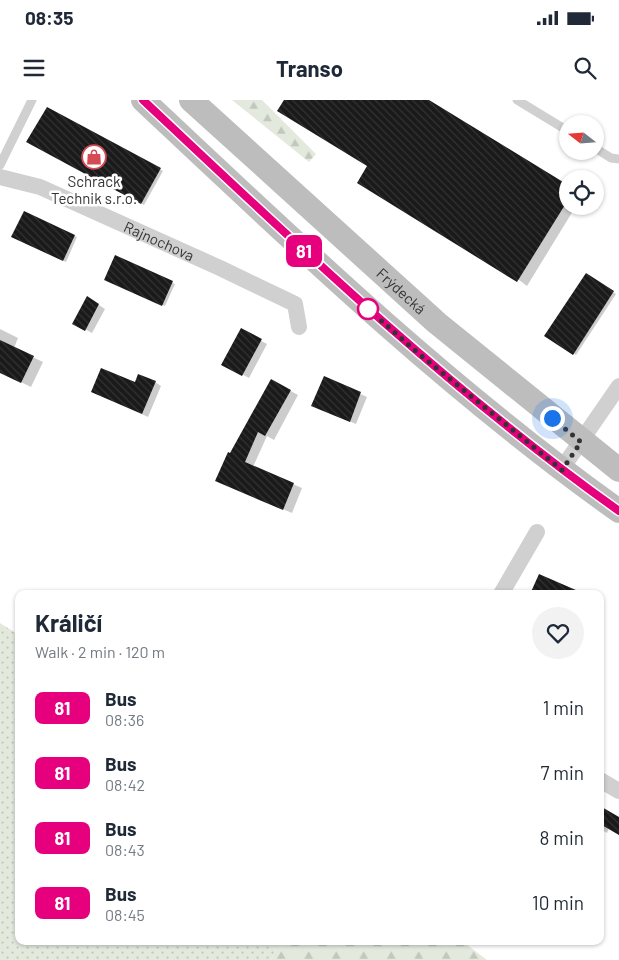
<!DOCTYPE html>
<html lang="en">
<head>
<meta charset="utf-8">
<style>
	body { margin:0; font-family:Barlow,sans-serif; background:#f2f2f3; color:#1f2937; height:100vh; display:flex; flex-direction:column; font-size:19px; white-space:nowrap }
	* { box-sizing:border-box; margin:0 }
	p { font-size:16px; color:#747a83 }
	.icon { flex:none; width:28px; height:28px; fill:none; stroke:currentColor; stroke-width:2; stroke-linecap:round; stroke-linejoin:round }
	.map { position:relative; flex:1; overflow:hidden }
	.sheet { position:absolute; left:15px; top:490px; width:589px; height:355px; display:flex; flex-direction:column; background:#fff; border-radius:10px; box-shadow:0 1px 4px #0004 }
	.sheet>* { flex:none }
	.badge { padding:0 10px; border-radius:8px; font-size:18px; line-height:32px }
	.needle { width:32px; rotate:287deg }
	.fabs { position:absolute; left:559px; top:15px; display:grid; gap:10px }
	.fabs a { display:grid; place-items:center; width:45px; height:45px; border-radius:50%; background:#fff; box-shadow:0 1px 4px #0004; font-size:25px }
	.you { position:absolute; width:25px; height:25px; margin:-12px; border:4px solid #fff; border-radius:50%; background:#1a73e8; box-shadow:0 0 0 8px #1a73e833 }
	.map>.badge { position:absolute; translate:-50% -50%; box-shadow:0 0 0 2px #fff }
	.round { display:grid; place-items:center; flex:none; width:52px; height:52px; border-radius:26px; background:#f2f2f3 }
	.overview { display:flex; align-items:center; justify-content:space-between; height:85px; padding:0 20px }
	h1 { font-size:24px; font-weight:700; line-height:38px }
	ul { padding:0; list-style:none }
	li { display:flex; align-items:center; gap:15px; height:65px; padding:0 20px }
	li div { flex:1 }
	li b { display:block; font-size:19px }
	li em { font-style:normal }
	li .badge { min-width:55px; font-weight:700; text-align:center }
	.status { display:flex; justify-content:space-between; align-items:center; height:35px; padding:0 25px; background:#fff; direction:ltr }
	.status svg { height:14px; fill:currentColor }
	header { display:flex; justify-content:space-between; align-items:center; height:65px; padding:0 20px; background:#fff; font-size:22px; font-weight:700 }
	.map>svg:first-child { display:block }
	.grass { fill:url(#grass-dots) }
	.forest { fill:url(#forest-firs) }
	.shadow { fill:#0003 }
	.building { fill:url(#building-back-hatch) }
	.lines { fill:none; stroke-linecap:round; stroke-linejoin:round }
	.lane { stroke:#d0d0d0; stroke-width:9 }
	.street { stroke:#d0d0d0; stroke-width:16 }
	.secondary { stroke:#bdbdbd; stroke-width:24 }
	.line-casing { stroke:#fff; stroke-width:11 }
	.line { stroke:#e6007e; stroke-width:8 }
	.walk { stroke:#333; stroke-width:5; stroke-dasharray:0 9 }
	.stop-dot { fill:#fff; stroke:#e6007e; stroke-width:2.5 }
	.labels { text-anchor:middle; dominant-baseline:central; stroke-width:5; stroke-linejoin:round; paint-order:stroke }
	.poi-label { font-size:15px; fill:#333; stroke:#fff }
	.street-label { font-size:15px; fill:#333; stroke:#fff }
</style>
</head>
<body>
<div class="status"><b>08:35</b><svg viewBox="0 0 49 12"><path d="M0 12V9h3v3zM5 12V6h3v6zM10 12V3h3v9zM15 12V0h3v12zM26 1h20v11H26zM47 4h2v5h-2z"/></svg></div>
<header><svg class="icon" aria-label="menu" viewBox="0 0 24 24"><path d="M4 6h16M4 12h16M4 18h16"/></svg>Transo<svg class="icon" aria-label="search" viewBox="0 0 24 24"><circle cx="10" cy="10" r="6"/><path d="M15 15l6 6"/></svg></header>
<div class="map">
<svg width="619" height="860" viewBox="0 0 619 860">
	<defs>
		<pattern id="grass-dots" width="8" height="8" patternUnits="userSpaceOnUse" patternTransform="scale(1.25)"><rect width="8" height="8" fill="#e3e9dd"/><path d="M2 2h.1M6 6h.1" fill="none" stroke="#c3c8be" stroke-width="1.8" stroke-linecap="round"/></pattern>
		<pattern id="forest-firs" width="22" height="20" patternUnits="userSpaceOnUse" patternTransform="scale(1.25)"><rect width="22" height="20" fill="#e3e9dd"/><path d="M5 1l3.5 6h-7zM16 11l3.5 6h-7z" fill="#c3c8be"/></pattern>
		<pattern id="building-back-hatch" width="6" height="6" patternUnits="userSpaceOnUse" patternTransform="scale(1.25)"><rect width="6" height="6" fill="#1a1a1a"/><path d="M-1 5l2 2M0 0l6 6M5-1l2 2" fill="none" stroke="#333"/></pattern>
	</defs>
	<rect width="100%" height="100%" fill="#fff"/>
	<path class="grass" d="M0,523L19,535V841H280L271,860H0Z"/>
	<path class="forest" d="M232,0H262L316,54L309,62Z
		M280,841H462L487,860H271Z"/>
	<path class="shadow" d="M286,0H427L568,86V106H576L527,186L368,66Z
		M48,8L163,71L144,105L28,42Z
		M24,113L77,137L66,162L15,138Z
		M115,157L175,184L165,206L108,181Z
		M586,174L616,194L576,255L546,235Z
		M93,201L105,209L92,233L74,223Z
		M0,229L18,238L14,248L43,262L31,287L0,272Z
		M241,230L267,244L249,278L223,264Z
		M324,277L367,297L356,324L319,309Z
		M271,280L298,295L274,340L267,336L253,367L302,388L292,413L217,381Z
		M155,282L161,286L148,317L93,292Z
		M600,707L619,718V733L609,728L607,733L602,730L600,734Z"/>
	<path class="building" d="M284,0H429L568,85V100L517,182L357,83L367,66L277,11Z
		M47,7L161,68L141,104L26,42Z
		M24,111L75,135L63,161L11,137Z
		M115,155L173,181L162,206L104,180Z
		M586,173L614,191L573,255L544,236Z
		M87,196L99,204L85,231L72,224Z
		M241,228L262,239L242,276L221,265Z
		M0,240L34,256L21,283L0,273Z
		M101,268L135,282L138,274L156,281L142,314L91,292Z
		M324,276L361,292L350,322L311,306Z
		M271,279L291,290L265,336L258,332L245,362L294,383L283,410L215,381L228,352L230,353Z
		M539,474L585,494H530Z
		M600,706L619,717V735L600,724Z"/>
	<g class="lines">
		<path class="lane" d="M517,0L568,31
			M595,48L611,58L619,59
			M0,65L32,0"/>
		<g class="street">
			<path id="s1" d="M0,77L40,87L220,168L295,204L299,227"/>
			<path d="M561,370L619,286"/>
			<path d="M501,494L537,432"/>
			<path d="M600,680L619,691"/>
		</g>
		<g class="secondary">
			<path d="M143,0C296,144 448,289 619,411"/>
			<path id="s2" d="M191,0L437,223L619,370"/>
		</g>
	</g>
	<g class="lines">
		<g class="line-casing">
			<path id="line" d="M143,0C296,144 448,289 619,411"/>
		</g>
		<use href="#line" class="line"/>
		<path class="walk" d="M368,209L418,253L562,370L581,342L552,318"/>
	</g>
	<defs>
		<g id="shop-ring" transform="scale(1.25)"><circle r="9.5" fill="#fff" stroke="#d44b55" stroke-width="1.5"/><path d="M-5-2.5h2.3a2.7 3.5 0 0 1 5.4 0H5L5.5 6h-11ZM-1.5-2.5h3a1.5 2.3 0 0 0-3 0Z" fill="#d44b55"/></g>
	</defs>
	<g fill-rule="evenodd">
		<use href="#shop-ring" x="94" y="57"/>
	</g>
	<circle class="stop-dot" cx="368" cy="209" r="10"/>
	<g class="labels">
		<g class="poi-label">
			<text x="94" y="81">Schrack<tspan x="94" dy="17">Technik s.r.o.</tspan></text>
		</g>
		<g class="street-label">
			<text stroke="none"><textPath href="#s1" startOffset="172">Rajnochova</textPath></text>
			<text stroke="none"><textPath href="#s2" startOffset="284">Frýdecká</textPath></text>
		</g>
	</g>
</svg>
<div class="fabs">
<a><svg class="needle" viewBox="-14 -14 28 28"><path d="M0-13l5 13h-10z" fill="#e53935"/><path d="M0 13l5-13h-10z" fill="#747a83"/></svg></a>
<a><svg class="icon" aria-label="locate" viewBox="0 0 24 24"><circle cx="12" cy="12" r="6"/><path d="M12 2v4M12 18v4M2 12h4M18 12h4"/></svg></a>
</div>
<div class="you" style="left:552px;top:318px"></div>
<b class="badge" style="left:304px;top:151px;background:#e6007e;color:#fff">81</b>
<section class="sheet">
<div class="overview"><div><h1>Králičí</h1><p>Walk · 2 min · 120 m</p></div><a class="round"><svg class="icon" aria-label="heart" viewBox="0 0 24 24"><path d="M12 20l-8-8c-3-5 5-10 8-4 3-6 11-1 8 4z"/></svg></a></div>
<ul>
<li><span class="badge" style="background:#e6007e;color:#fff">81</span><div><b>Bus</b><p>08:36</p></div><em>1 min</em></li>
<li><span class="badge" style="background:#e6007e;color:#fff">81</span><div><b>Bus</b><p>08:42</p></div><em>7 min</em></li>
<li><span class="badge" style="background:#e6007e;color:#fff">81</span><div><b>Bus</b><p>08:43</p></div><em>8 min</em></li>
<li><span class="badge" style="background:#e6007e;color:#fff">81</span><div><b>Bus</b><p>08:45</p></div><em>10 min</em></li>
</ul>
</section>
</div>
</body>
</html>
